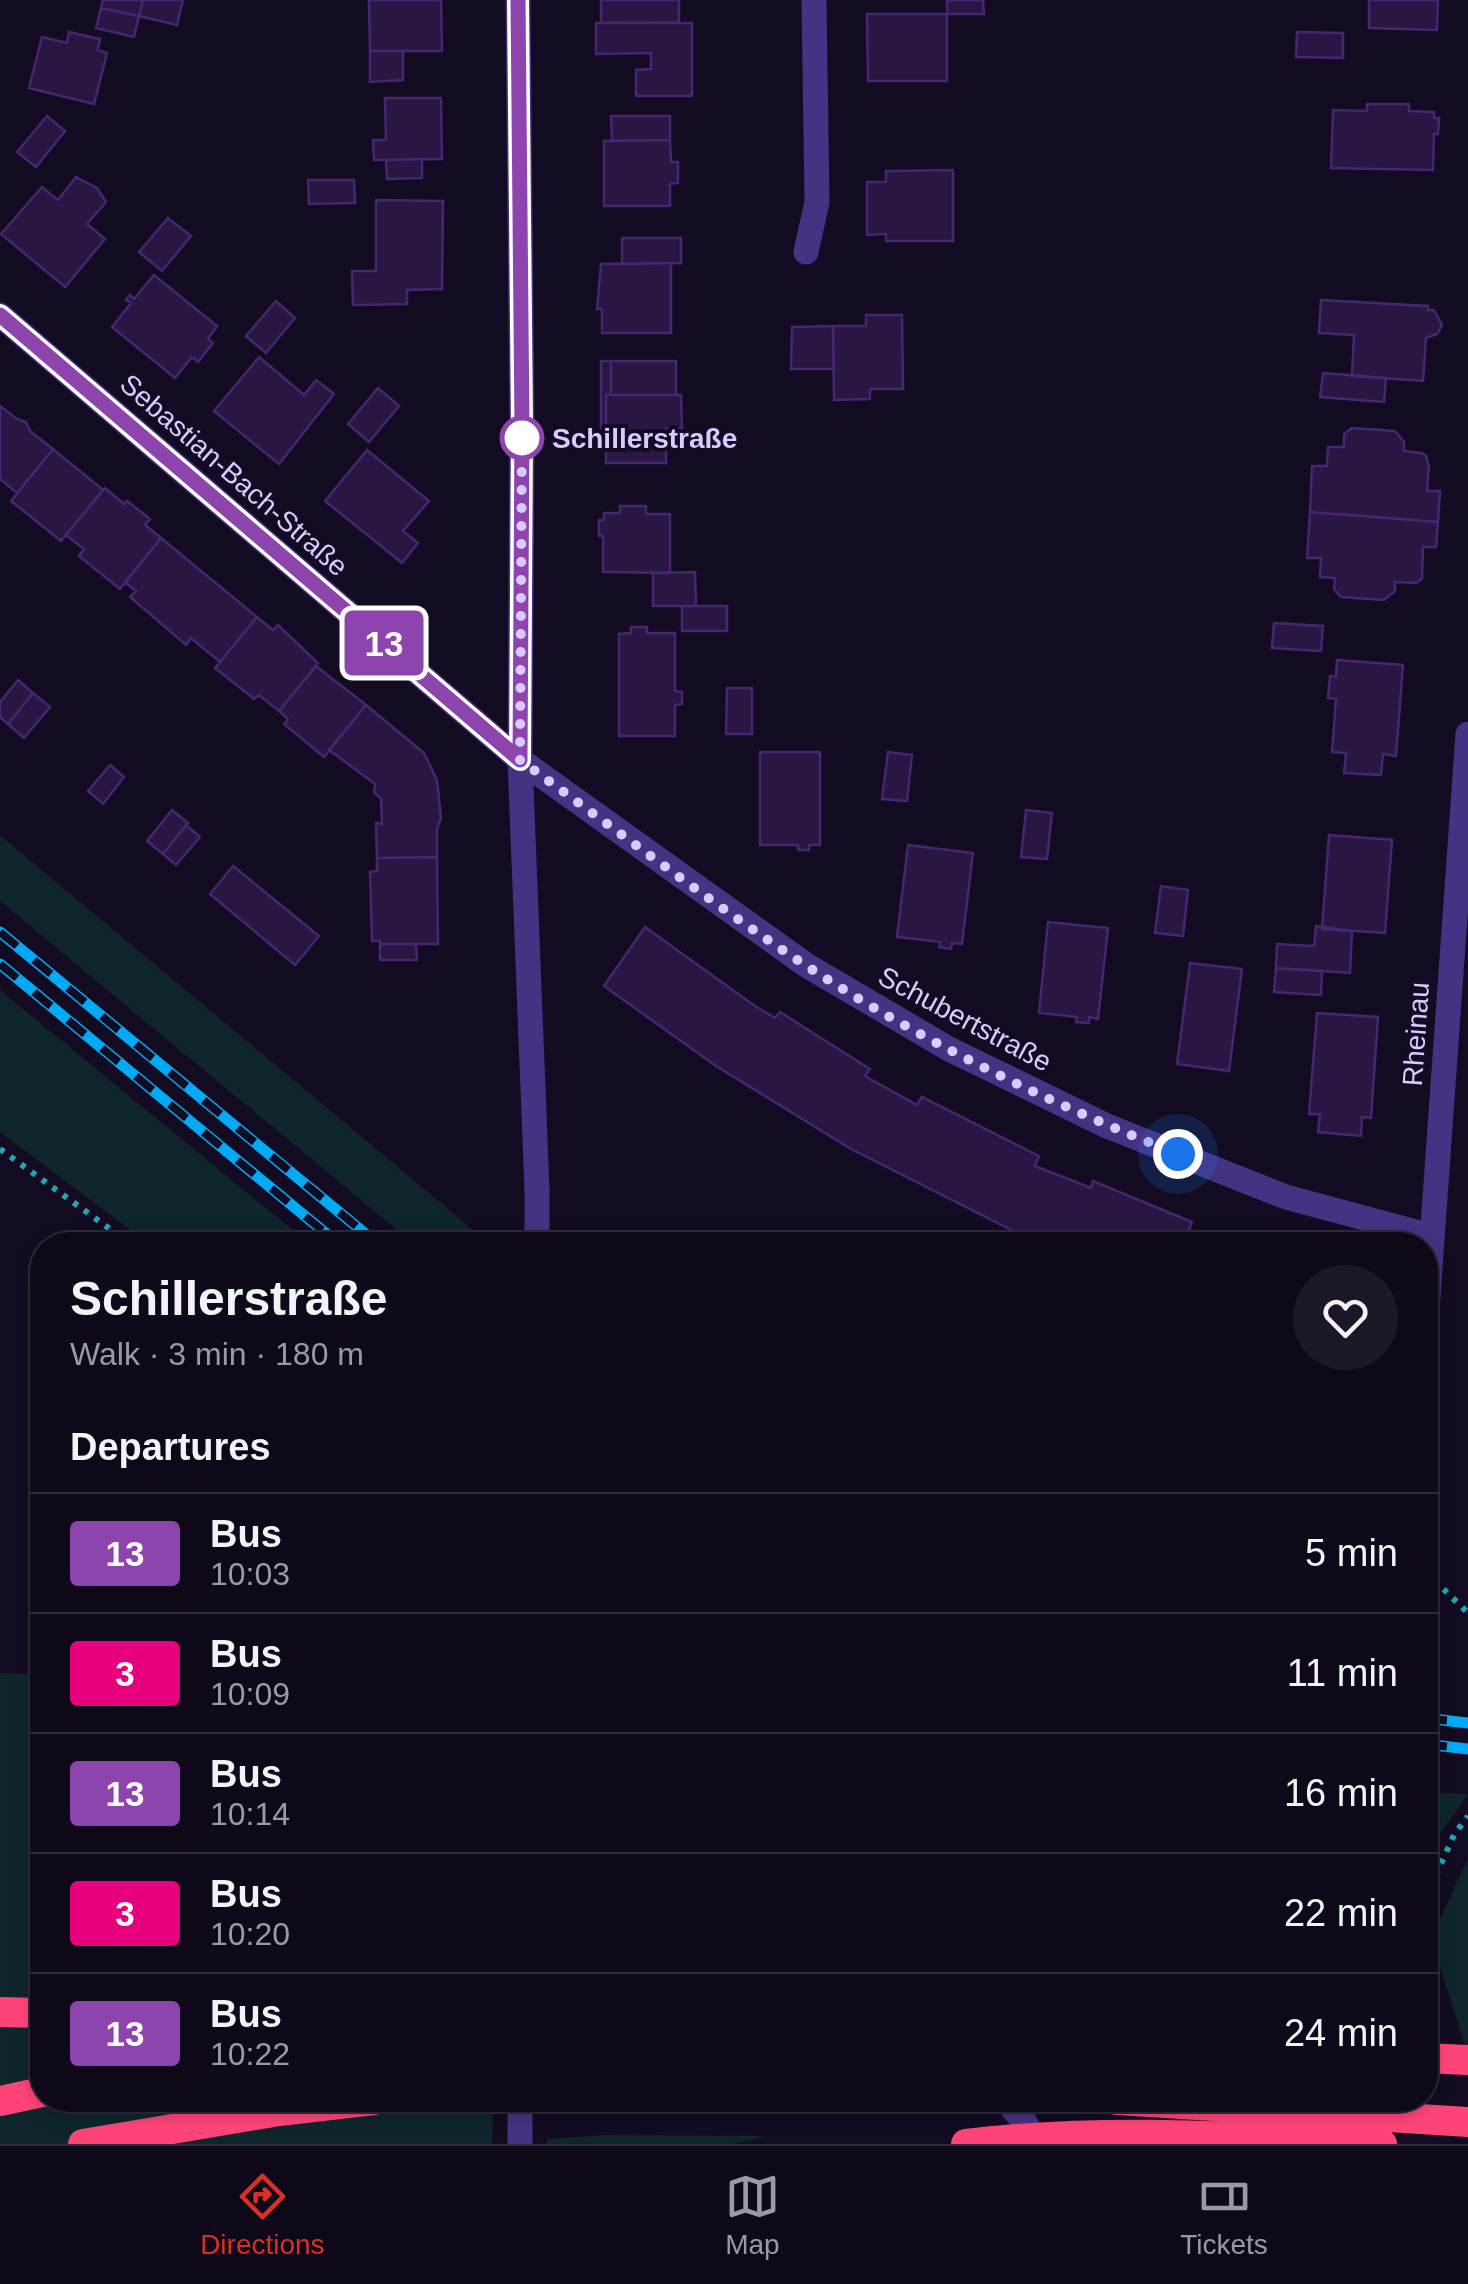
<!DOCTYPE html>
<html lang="en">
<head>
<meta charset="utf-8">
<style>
	body { margin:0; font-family:Arial,sans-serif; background:#1c1626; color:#f1f3f6; height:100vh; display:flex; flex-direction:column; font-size:38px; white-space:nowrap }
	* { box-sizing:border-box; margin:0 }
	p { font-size:32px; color:#9b9aa2 }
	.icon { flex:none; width:55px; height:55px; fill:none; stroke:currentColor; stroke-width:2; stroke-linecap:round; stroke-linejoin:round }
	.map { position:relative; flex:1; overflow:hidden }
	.panel { position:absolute; left:30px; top:1232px; width:1408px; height:880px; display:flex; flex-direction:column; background:#0e0819; border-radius:40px; box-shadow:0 5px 15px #0003,0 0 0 2px #2e2938 }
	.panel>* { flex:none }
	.badge { padding:0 20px; border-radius:8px; font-size:35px; line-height:65px }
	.you { position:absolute; width:50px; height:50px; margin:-25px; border:8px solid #fff; border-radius:50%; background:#1a73e8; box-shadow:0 0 0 15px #1a73e833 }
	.map>.badge { position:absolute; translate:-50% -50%; box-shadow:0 0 0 5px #fff }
	h2 { padding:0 40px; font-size:38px; line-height:90px }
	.round { display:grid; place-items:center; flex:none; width:105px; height:105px; border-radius:52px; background:#1c1626 }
	.head { display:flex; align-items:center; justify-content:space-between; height:170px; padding:0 40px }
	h1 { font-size:48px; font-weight:700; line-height:75px }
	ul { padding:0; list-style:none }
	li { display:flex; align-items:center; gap:30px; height:120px; padding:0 40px; border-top:2px solid #2e2938 }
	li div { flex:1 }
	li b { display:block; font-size:38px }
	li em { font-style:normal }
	li .badge { min-width:110px; font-weight:700; text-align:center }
	.tab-bar { display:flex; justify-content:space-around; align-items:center; height:140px; border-top:2px solid #2e2938; background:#0e0819; font-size:28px; color:#9b9aa2 }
	.tab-bar a { display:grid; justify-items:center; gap:5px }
	.tab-bar .selected { color:#d93025 }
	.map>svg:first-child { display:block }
	.green { fill:#0e262b }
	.building { fill:#281643; stroke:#442671; stroke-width:2.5 }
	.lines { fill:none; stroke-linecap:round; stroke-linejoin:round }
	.path { stroke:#24a4ba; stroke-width:6; stroke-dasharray:5 8; stroke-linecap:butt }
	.lane { stroke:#463283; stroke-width:25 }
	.street { stroke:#463283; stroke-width:25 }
	.highway { stroke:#ff4578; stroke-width:30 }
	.rail-casing { stroke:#00aaf5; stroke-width:11 }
	.rail { stroke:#130b21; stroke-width:8; stroke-dasharray:22; stroke-linecap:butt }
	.highway-bridge { stroke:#ff4578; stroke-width:30 }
	.line-casing { stroke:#fff; stroke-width:22 }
	.line { stroke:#8e44ad; stroke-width:15 }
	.walk { stroke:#dbcaff; stroke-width:10; stroke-dasharray:0 18 }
	.stop-dot { fill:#fff; stroke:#8e44ad; stroke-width:5 }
	.labels { text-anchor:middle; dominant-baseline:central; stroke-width:8; stroke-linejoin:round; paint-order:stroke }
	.stop-label { font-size:28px; font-weight:bold; fill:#dbcaff; stroke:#130b21; text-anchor:start }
	.street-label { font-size:28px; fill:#dbcaff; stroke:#130b21 }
</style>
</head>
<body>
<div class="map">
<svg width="1468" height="2144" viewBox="0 0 1468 2144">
	<rect width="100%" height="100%" fill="#130b21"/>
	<path class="green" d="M0,835L491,1245H415L0,901Z
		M0,990L272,1213L311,1245H150L0,1132Z
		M0,1673L42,1674V2100H493L492,2144H0Z
		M1425,1792L1468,1794L1435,1841L1425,1875Z
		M1468,1858V2055L1431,1939Z
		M609,2135L767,2136L734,2144H547V2139Z"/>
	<path class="building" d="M103,0H143L139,16L101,8Z
		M143,0H183L177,25L139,16Z
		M369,0H441L442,51H370Z
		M601,0H679V22L601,23Z
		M947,0H983L984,14H947Z
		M1369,0H1438L1437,30L1369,28Z
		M101,8L139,16L134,37L96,28Z
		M867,14H947V81H868Z
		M596,23H692V96H636V70L651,69V53L596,54Z
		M69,32L100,39L98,50L107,53L94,104L29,88L42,37L67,43Z
		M1297,32L1343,33V58L1296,57Z
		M370,51H403V80L370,82Z
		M385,98H441L442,159L374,160L373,140H386Z
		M1367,104H1409V111L1434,112V118H1439L1438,134H1434L1433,170L1331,168L1333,110L1367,111Z
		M47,116L65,131L36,167L17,152Z
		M611,116H670V140L612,141Z
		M670,140L671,162H678V183L670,184V206H604V141Z
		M422,159V178L387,179L386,160Z
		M953,170V241H886V234L867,235V182H886V171Z
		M76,177L97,188L106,202L87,224L105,239L65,287L1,234L42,187L58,200Z
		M308,180H354L355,203L309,204Z
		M376,200L443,201L442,289L407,290V304L353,305L352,271H376Z
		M168,218L191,236L162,271L139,252Z
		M622,238H681V263L622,264Z
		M671,263V333H602V309H597L601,264Z
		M154,275L217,326L208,339L213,343L198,362L192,357L175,378L112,327L131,303L126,300L130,295L134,299Z
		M1321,300L1428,306V310H1434L1442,325L1437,334L1426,338L1423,381L1352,376L1354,335L1319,333Z
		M276,301L295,318L266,353L246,336Z
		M866,315H902L903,389H870V399L834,400L833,326H866Z
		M833,326L834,369H791L792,327Z
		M259,357L304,395L316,380L334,394L279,464L214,411Z
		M601,361H611V395H606V435L601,434Z
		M611,361H676V395H611Z
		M1323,373L1386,378L1384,402L1320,397Z
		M378,388L399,406L369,442L348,424Z
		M606,395H681L682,428L666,429V463H606Z
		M0,406L17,419L26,422L30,431L53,449L17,493L0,479Z
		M1352,428L1395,431L1404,442V451L1422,453L1426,456L1429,466L1427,491H1440L1438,522L1310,512L1312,466H1327L1328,447H1344V434Z
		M53,449L103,490L61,541L11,501Z
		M367,450L429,501L403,531L418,543L402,563L325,501Z
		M105,488L124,504L127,501L150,519L145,525L161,538L120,589L79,556L84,549L66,535Z
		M620,506H646V514H670V573L603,572V536H599V520H604V513H620Z
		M1310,512L1438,522L1436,547H1423L1422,579L1416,583L1395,582V591L1384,600L1341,597L1334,589L1335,578L1320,577L1321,558H1307Z
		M161,538L257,617L220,662L191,638L186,645L130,597L136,591L125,582Z
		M695,572L696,606H653V573Z
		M682,606H727V631H682Z
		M257,617L273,630L278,625L318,663L279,711L259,695L254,699L215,668Z
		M1274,623L1323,626L1321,651L1272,648Z
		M631,627H647V633H675V691L682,692V704L675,705V736H619V634L631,633Z
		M1337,660L1403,665L1396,756L1383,754L1381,775L1344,773L1346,753L1332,752L1336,699L1328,698L1330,676L1336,677Z
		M316,666L366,705L324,757L284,724L288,719L279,711Z
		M18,680L33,693L8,724L0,717V702Z
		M727,688H752V734H726Z
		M33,693L50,707L24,738L8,724Z
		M366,705L424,753L437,780L441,818L437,829V857L377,858L376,823L382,824L381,799L374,792L375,784L329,750Z
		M760,752H820V845H809V850H798V845H760Z
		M888,752L912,755L907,801L882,799Z
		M110,765L124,777L103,804L88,791Z
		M172,810L188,823L163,854L147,841Z
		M1026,810L1052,813L1047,859L1021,857Z
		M186,825L200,837L176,865L163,854Z
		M1329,835L1392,840L1385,933L1322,929Z
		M908,845L973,853L962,944L952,943L951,949L939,947L940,942L897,937Z
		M437,857L438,944H380V941H372L370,872L377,871V858Z
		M233,866L319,936L295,965L210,894Z
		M1161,886L1188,890L1183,936L1155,933Z
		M1048,922L1108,928L1098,1019L1089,1017V1023L1076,1022L1077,1017L1039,1013Z
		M1316,926L1352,931L1350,973L1276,968L1277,944L1314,946Z
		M645,927L755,1006L775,1018L780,1012L870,1069L865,1076L917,1105L922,1097L1039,1156L1035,1166L1091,1188L1093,1181L1192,1222L1189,1230L1230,1245H1041L851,1149L716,1066L604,986Z
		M380,944H416L417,960H380Z
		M1190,963L1242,969L1229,1071L1177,1064Z
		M1276,968L1322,971L1321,995L1274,992Z
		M1317,1013L1378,1017L1371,1118L1362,1117L1361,1136L1318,1132L1320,1114H1309Z"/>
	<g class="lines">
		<path class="path" d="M0,1149L132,1245
			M1425,1571L1468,1613
			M1425,1899L1454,1835L1468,1816"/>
		<path class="lane" d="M537,1245V1190
			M1005,2100L1024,2121L1037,2144
			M520,2144V2100"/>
		<path class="street" d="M518,0L522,428L520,760L537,1190
			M806,252L817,202L814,0
			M0,315L520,760L806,965L949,1049L1107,1126L1286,1197L1431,1236
			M1425,1338L1468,734"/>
		<path class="highway" d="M0,2012L42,2013
			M1425,2058L1468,2060
			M0,2101L42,2092
			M83,2144L279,2111L374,2100"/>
		<g class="rail-casing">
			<path id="rail" d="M0,932L379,1245
				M0,964L340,1245
				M1425,1718L1468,1723
				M1425,1744L1468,1749"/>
		</g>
		<use href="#rail" class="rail"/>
		<path class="highway-bridge" d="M1117,2100L1468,2122
			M966,2144C1105,2127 1243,2137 1382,2144"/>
	</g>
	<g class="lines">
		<g class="line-casing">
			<path id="line" d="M0,315L520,760L522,428L518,0"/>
		</g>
		<use href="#line" class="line"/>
		<path class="walk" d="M522,438V428L520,760C614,828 707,900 805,965C921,1041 1049,1103 1178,1154"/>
	</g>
	<circle class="stop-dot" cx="522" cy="438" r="20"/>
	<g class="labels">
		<g class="stop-label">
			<text x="552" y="438">Schillerstraße</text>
		</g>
		<g class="street-label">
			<text transform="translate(234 475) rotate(41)">Sebastian-Bach-Straße</text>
			<text transform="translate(965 1019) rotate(28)">Schubertstraße</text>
			<text transform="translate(1416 1034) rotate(-86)">Rheinau</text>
		</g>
	</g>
</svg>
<div class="you" style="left:1178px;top:1154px"></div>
<b class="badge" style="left:384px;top:643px;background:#8e44ad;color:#fff">13</b>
<section class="panel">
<div class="head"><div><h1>Schillerstraße</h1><p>Walk · 3 min · 180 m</p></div><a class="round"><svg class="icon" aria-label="heart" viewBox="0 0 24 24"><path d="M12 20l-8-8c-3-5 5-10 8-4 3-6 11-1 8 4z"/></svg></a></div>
<h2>Departures</h2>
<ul>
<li><span class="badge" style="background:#8e44ad;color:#fff">13</span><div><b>Bus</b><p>10:03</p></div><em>5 min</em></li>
<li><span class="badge" style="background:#e6007e;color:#fff">3</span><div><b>Bus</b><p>10:09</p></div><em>11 min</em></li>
<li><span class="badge" style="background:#8e44ad;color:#fff">13</span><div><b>Bus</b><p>10:14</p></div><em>16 min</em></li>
<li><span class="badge" style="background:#e6007e;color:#fff">3</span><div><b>Bus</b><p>10:20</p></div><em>22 min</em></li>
<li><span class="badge" style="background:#8e44ad;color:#fff">13</span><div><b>Bus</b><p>10:22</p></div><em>24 min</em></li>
</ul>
</section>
</div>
<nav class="tab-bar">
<a class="selected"><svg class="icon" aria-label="directions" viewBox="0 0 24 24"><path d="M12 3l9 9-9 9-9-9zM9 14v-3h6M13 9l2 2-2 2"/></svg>Directions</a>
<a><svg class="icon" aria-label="map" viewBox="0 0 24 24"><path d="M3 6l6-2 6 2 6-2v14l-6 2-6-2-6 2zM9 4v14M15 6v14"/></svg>Map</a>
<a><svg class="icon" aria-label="tickets" viewBox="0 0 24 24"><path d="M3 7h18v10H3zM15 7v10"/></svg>Tickets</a>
</nav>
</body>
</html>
